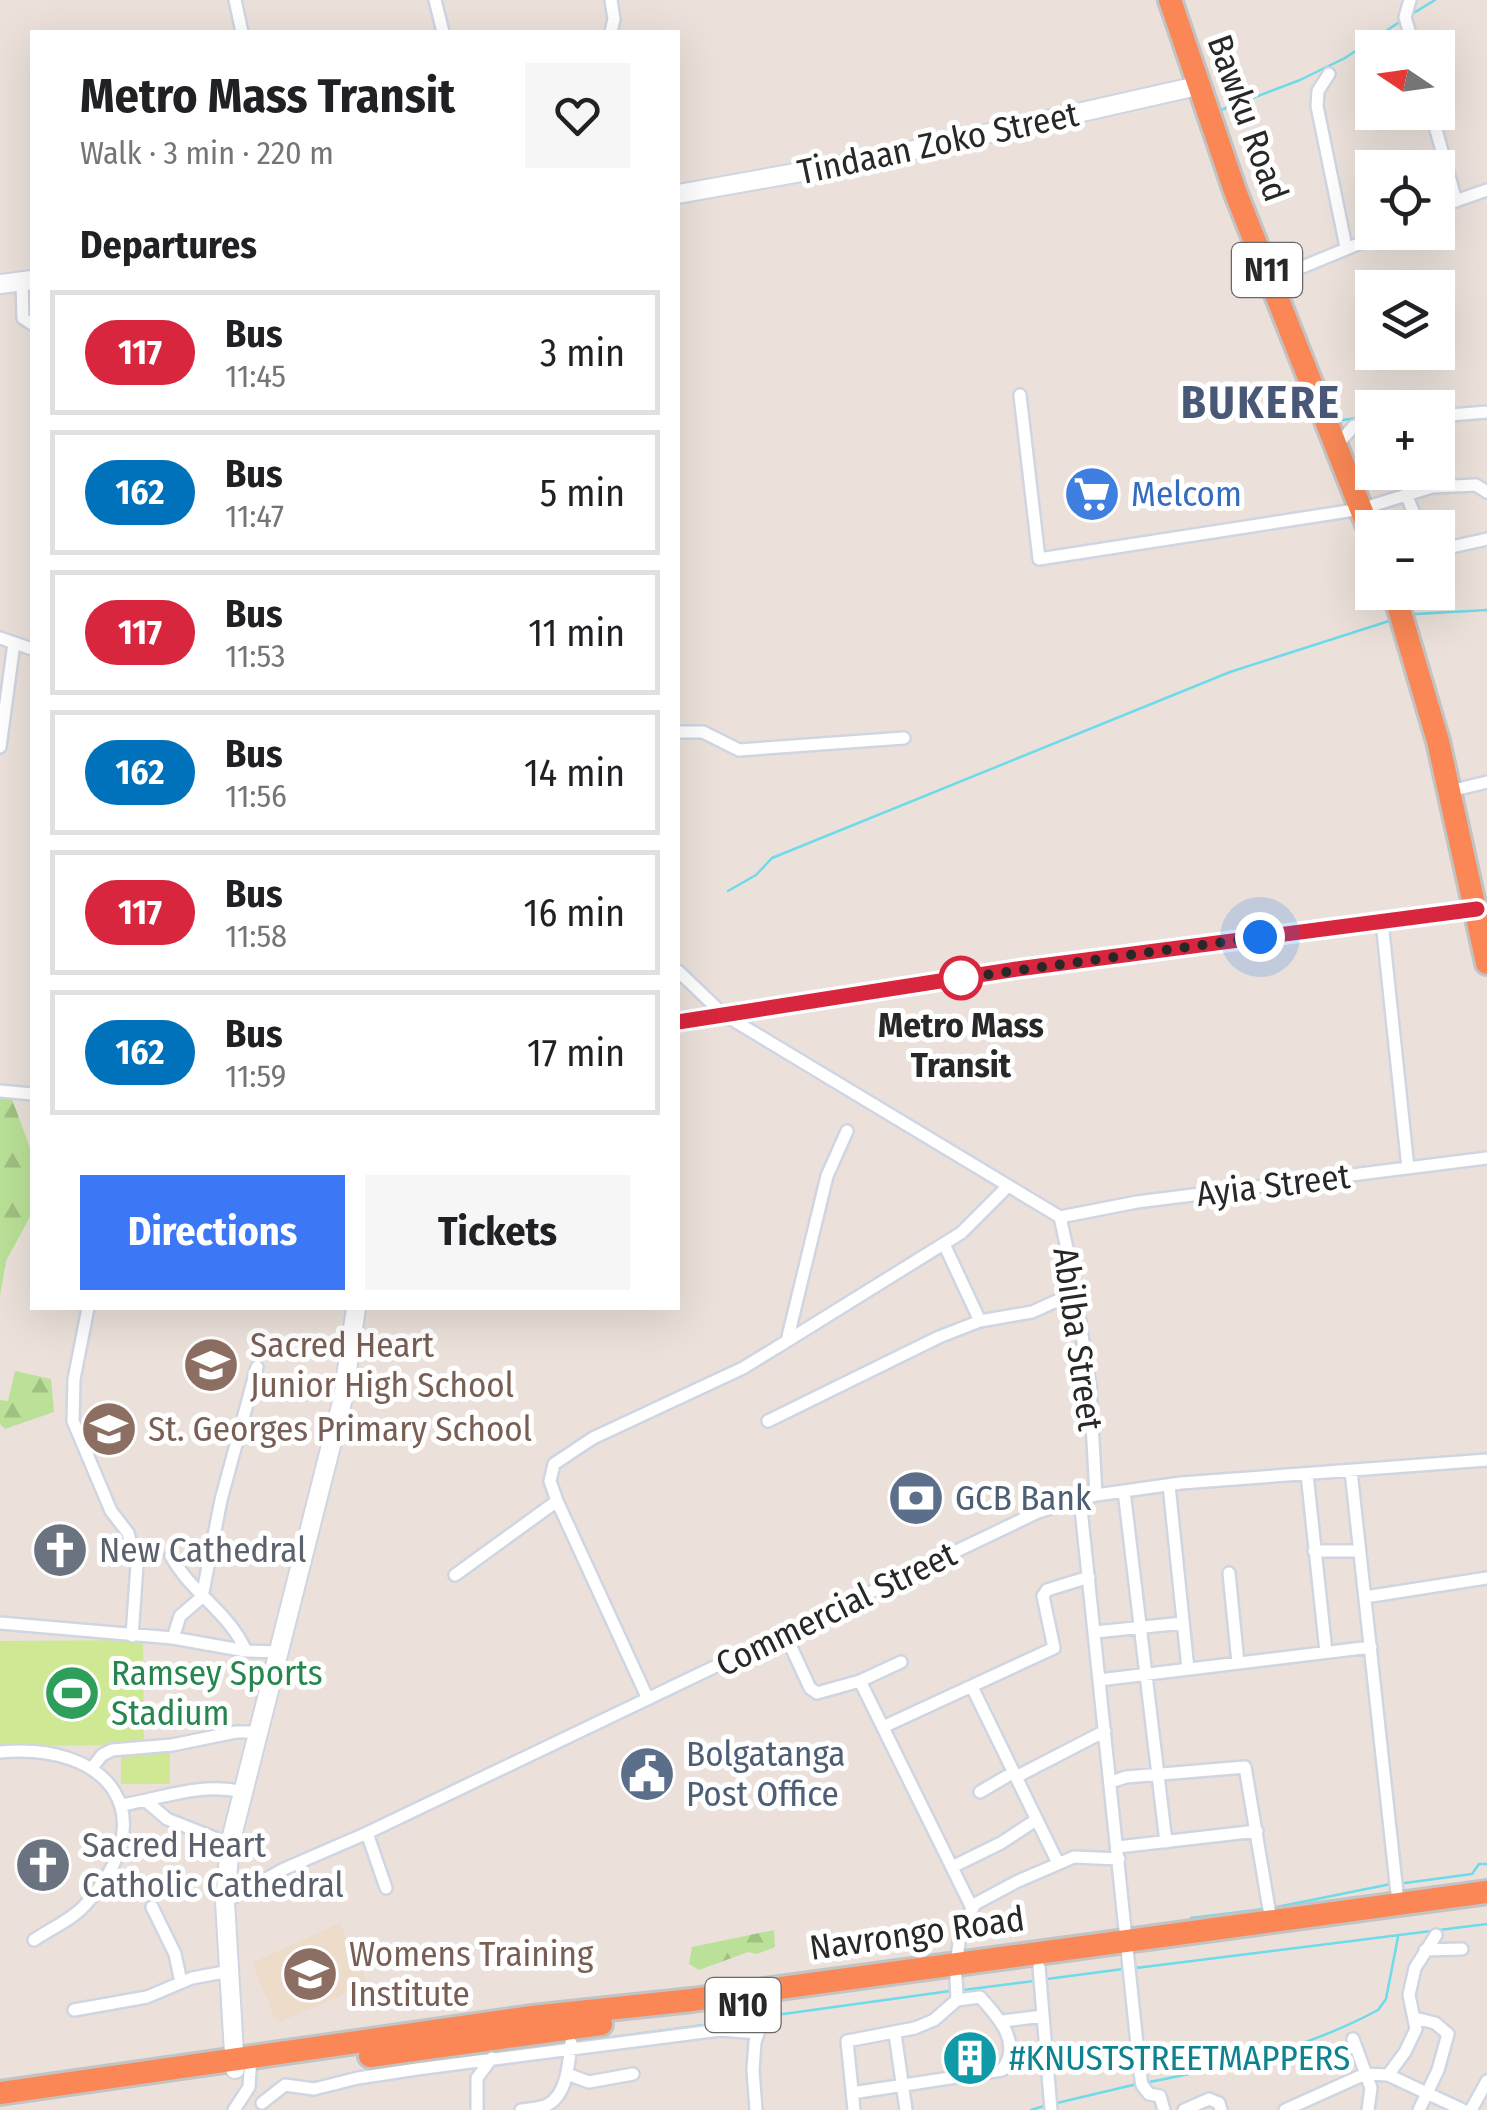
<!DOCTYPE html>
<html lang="en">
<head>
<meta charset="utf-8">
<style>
	body { margin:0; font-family:"Fira Sans Condensed",sans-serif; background:#f6f6f6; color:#202124; height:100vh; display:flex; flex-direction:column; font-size:38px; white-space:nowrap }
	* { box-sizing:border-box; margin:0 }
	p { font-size:32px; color:#757577 }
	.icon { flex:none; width:55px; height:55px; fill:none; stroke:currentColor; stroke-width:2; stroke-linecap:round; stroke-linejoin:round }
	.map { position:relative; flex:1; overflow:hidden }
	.sheet { position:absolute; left:30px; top:30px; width:650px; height:1280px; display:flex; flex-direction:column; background:#fff; border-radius:0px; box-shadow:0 10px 40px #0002 }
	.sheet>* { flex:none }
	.badge { padding:0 20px; border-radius:32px; font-size:35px; line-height:65px }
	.needle { width:65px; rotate:283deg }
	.controls { position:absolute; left:1355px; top:30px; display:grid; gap:20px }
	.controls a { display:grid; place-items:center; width:100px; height:100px; border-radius:0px; background:#fff; box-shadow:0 10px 40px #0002; font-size:50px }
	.you { position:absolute; width:50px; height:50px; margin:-25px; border:8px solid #fff; border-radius:50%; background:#1a73e8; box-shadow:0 0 0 15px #1a73e833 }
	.map>.badge { position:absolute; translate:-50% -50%; box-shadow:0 0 0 5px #fff }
	h2 { padding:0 50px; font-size:38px; line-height:90px }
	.round { display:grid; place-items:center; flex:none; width:105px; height:105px; border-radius:0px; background:#f6f6f6 }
	.headline { display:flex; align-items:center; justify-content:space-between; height:170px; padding:0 50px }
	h1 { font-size:48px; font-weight:700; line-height:75px }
	.primary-button { display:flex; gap:20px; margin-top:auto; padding:20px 50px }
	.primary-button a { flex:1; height:115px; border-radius:0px; background:#3c77f6; color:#fff; font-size:40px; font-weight:700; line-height:115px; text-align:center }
	.primary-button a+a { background:#f6f6f6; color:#202124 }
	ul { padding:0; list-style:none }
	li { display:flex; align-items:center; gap:30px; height:125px; margin:0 20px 15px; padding:0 30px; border:5px solid #e0e0e0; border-radius:0px }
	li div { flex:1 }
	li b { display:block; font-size:38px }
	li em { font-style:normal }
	li .badge { min-width:110px; font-weight:700; text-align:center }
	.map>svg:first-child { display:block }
	.education { fill:#ecdcc9 }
	.forest { fill:url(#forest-firs) }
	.pitch { fill:#cfe893 }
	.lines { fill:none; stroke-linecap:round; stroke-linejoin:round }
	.stream { stroke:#6edaeb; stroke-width:2.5 }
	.street-casing { stroke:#cfd5e1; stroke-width:16 }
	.secondary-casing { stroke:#cfd5e1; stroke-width:22 }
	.highway-casing { stroke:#c3c3c3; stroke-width:28 }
	.street { stroke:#fff; stroke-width:11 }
	.secondary { stroke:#fff; stroke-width:18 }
	.highway { stroke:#fa8755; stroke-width:22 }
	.line-casing { stroke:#fff; stroke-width:22 }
	.line { stroke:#d7263d; stroke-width:15 }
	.walk { stroke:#282828; stroke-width:10; stroke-dasharray:0 18 }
	.stop-dot { fill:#fff; stroke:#d7263d; stroke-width:5 }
	.labels { text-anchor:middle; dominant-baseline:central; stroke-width:10; stroke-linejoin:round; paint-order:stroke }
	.shield { fill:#fff; stroke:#686868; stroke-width:2.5 }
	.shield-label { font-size:32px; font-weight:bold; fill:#282828 }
	.street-label { font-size:35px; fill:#282828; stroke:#fff }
	.shop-label { font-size:35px; fill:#366cbe; stroke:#fff; text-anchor:start }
	.stop-label { font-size:35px; font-weight:bold; fill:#282828; stroke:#fff }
	.education-label { font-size:35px; fill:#785e54; stroke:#fff; text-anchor:start }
	.service-label { font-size:35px; fill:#4e5e75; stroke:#fff; text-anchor:start }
	.worship-label { font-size:35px; fill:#5b616d; stroke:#fff; text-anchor:start }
	.leisure-label { font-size:35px; fill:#27864d; stroke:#fff; text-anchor:start }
	.culture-label { font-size:35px; fill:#0d838f; stroke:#fff; text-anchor:start }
	.district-label { font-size:45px; font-weight:bold; letter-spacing:2.5px; fill:#4a5878; stroke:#fff }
</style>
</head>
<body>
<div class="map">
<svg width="1487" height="2110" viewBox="0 0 1487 2110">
	<defs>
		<pattern id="forest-firs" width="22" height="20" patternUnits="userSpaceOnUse" patternTransform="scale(2.5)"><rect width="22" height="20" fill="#bae197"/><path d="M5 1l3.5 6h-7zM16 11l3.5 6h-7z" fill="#a0c182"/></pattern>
	</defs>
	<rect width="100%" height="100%" fill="#ebe1da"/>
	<path class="education" d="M340,1923L368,1984L277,2023L252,1963Z"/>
	<path class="forest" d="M0,1090L12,1099L32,1153V1213L6,1261L0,1296Z
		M15,1371L51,1379L54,1412L5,1429L0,1424V1400L8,1401Z
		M774,1930L775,1947L757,1954L748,1952L699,1970L689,1964L692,1947Z"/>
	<path class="pitch" d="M143,1640L144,1745L0,1746V1641Z
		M170,1752V1784H121V1753Z"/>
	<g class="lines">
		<path class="stream" d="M1412,14L1435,0
			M1221,110L1300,80L1345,58L1401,21
			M1343,420L1372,416
			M1416,614L1487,610
			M728,891L756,875L772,858L1230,672L1389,621
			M1405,1883L1472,1874L1479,1864H1487
			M1272,1908L1391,1884
			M1191,1918L1264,1909
			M1136,1968L1487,1924
			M1047,1979L1123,1969
			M963,1990L1034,1981
			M769,2016L950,1991
			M576,2042L756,2018
			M502,2052L568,2043
			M1144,2083C1224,2068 1306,2049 1378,2010L1386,1999L1398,1937
			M1057,2103L1137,2084
			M1031,2110L1044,2106"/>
		<g class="street-casing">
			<path id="street" d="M235,0L242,32
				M435,0L443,32
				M611,0L614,19L611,32
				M1410,0L1405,17L1414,48
				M1329,74L1318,91L1317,106L1346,247
				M1431,112L1456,201
				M1438,207L1487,190
				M1271,280L1363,242L1379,232
				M22,281L23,318L32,324
				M1020,395L1039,559L1361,509L1432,487L1476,485L1487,492
				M1438,416L1487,412
				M1337,445L1354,426L1372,422
				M1406,494L1420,528
				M1438,550L1487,539
				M0,638L32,649
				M678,732H703L739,750L904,738
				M0,747L14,643
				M1450,791L1487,782
				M1382,922L1408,1168
				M678,971L723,1014L1060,1217L1072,1271L1090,1387L1096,1495
				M0,1091L32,1094
				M1060,1217L1137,1202L1487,1158
				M944,1244L980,1321
				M88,1308L74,1379L73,1421L111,1511L128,1533L137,1565L132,1636
				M787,1341L827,1176L847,1131
				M768,1421L939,1337L980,1321L1032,1312L1074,1293
				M1351,1471L1398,1902
				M1307,1474L1326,1652
				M1169,1485L1188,1669
				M1124,1491L1166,1842
				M1080,1499L1140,2073L1142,2085L1149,2094L1160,2096L1164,2110
				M1314,1551H1357
				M171,1556C191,1593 229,1612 246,1651
				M1229,1573L1238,1663
				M455,1575L557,1501
				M1365,1597L1487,1578
				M0,1623L173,1638L246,1651L280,1652
				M1095,1632L1183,1623
				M785,1634L810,1688L817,1693L860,1681L901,1662
				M173,1638L180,1616L202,1597L221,1500L257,1367
				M1099,1680L1371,1647
				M860,1681L972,1908
				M972,1687L1058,1863
				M648,1699L557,1501L550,1481L554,1464L593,1438L743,1368L787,1341L961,1233L1008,1186
				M883,1727L1054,1648L1043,1596L1047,1590L1089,1577
				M0,1752C110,1742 166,1816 85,1905C73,1919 50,1929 34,1940
				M92,1768L102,1755L112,1750L172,1745L236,1732H260
				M1016,1777L1105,1731
				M1111,1782L1126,1777L1245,1767L1271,1921
				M980,1792L1014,1772
				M146,1801L167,1819L230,1844
				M122,1805C164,1798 200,1782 243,1792
				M367,1833L386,1888
				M1118,1847L1257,1831
				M952,1867L1001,1843L1036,1820
				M225,1902L284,1869L367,1833L1038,1512L1096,1495L1181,1483L1487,1460
				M152,1907L175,1954L181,1982
				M1425,1950L1462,1949
				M956,1964L961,1929L975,1904L1016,1882L1074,1857L1119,1859
				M1039,1967L1051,2110
				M74,2010L147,1997L192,1978L230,1971
				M1415,2018L1435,2023L1448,2034L1438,2070L1419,2110
				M1003,2021L1043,2016
				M895,2034L906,2110
				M1353,2039L1371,2088L1368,2110
				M567,2074L589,2082L633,2074
				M1388,2075L1405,2052L1416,2029L1409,1995L1415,1968L1436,1935
				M852,2093L1002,2070C1023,2043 998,2017 980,1997L957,2000
				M262,2103L285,2085L314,2089L358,2078L417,2069L720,2030L758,2033
				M234,2110L249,2087L251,2056
				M477,2110V2078L492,2058
				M521,2110C529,2109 540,2108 547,2105C567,2096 569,2062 571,2043
				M756,2110L753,2070L755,2042L769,2002
				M854,2110L847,2041L915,2028L934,2020L957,2000L956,1977
				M1184,2110L1209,2099L1219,2103L1221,2110
				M1285,2110L1365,2074L1388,2075L1463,2110
				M1471,2110L1487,2081"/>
		</g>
		<g class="secondary-casing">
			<path id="secondary" d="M678,194L874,159L1197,86
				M0,284L32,280
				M678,1022L1017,969L1477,909
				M235,2069L225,1902L230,1844L343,1398L356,1308"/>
		</g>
		<g class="highway-casing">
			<path id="highway" d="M1170,0L1235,191L1372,537
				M1394,592L1438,741L1487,963
				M370,2056L601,2024
				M0,2093L532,2017L692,2000L1487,1892"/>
		</g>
		<use href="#street" class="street"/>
		<use href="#secondary" class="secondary"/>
		<use href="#highway" class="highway"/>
	</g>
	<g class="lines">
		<g class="line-casing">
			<path id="line" d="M678,1022L1017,969L1477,909"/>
		</g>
		<use href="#line" class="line"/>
		<path class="walk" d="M961,978L948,980L1260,937"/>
	</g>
	<defs>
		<g id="supermarket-disc" transform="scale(2.875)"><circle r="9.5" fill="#3f7fe0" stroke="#fff"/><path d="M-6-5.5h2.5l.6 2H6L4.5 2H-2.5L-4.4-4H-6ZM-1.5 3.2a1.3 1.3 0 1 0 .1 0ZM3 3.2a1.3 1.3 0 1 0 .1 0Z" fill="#fff"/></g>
		<g id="school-disc" transform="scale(2.875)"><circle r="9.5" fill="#8d6e63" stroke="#fff"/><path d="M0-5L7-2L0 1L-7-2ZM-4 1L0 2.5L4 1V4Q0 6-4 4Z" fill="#fff"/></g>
		<g id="bank-disc" transform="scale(2.875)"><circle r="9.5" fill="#5c6f8a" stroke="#fff"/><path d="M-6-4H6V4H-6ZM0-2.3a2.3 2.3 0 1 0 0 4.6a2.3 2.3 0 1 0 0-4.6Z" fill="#fff"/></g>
		<g id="church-disc" transform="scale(2.875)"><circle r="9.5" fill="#6b7280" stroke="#fff"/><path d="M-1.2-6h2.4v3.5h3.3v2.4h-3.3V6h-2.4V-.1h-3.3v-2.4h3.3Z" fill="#fff"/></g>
		<g id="stadium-disc" transform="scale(2.875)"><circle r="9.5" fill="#2e9e5b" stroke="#fff"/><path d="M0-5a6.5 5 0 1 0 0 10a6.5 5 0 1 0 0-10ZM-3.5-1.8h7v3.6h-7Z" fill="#fff"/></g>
		<g id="civic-disc" transform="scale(2.875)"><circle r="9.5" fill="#5c6f8a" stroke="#fff"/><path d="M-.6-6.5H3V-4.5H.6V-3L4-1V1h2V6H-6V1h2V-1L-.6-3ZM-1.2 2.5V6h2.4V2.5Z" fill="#fff"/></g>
		<g id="university-disc" transform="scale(2.875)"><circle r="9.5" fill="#8d6e63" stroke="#fff"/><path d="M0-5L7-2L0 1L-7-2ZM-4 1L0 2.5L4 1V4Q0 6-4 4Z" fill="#fff"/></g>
		<g id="building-disc" transform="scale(2.875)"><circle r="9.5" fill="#0f9aa8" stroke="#fff"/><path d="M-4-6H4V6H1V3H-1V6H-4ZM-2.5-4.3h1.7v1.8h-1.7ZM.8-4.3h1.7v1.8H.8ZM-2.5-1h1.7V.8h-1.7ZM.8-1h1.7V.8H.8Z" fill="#fff"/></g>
	</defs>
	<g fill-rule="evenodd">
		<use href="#supermarket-disc" x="1092" y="494"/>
		<use href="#school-disc" x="211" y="1365"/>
		<use href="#school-disc" x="109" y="1429"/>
		<use href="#bank-disc" x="916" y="1498"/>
		<use href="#church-disc" x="60" y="1550"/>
		<use href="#stadium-disc" x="72" y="1693"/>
		<use href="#civic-disc" x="647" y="1774"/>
		<use href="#church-disc" x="43" y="1865"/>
		<use href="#university-disc" x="310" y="1974"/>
		<use href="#building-disc" x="970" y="2058"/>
	</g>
	<circle class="stop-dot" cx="961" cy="978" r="20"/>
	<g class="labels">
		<g class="shield">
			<rect x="1232" y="243" width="70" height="54" rx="8"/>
			<rect x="705.5" y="1978" width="75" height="54" rx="8"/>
		</g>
		<g class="shield-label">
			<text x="1267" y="270">N11</text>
			<text x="743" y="2005">N10</text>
		</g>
		<g class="street-label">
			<text transform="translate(1248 118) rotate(70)">Bawku Road</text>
			<text transform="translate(938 143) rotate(-12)">Tindaan Zoko Street</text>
			<text transform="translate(1273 1185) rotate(-7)">Ayia Street</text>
			<text transform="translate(1078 1339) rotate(82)">Abilba Street</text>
			<text transform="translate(836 1609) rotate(-26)">Commercial Street</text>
			<text transform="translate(917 1933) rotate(-8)">Navrongo Road</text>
		</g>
		<g class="shop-label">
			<text x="1131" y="494">Melcom</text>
		</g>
		<g class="stop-label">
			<text x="961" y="1025">Metro Mass<tspan x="961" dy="40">Transit</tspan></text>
		</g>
		<g class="education-label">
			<text x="250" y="1345">Sacred Heart<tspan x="250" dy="40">Junior High School</tspan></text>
			<text x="148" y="1429">St. Georges Primary School</text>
			<text x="349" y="1954">Womens Training<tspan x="349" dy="40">Institute</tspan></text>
		</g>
		<g class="service-label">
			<text x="955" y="1498">GCB Bank</text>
			<text x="686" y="1754">Bolgatanga<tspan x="686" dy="40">Post Office</tspan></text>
		</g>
		<g class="worship-label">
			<text x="99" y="1550">New Cathedral</text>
			<text x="82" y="1845">Sacred Heart<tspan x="82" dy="40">Catholic Cathedral</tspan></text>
		</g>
		<g class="leisure-label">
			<text x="111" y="1673">Ramsey Sports<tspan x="111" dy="40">Stadium</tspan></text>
		</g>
		<g class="culture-label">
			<text x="1009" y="2058">#KNUSTSTREETMAPPERS</text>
		</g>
		<g class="district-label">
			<text x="1261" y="403">BUKERE</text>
		</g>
	</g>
</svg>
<div class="controls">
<a><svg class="needle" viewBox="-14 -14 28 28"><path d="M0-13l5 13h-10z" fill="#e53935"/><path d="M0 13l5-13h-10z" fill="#757577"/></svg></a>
<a><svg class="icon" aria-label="locate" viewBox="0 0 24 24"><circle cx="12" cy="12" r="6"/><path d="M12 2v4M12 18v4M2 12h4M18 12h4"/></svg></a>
<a><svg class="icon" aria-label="layers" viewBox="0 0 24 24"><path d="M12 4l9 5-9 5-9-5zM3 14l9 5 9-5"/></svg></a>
<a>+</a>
<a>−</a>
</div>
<div class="you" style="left:1260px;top:937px"></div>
<section class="sheet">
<div class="headline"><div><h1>Metro Mass Transit</h1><p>Walk · 3 min · 220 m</p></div><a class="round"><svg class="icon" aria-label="heart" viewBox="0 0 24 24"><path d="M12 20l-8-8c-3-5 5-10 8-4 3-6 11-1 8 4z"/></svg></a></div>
<h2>Departures</h2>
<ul>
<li><span class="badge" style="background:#d7263d;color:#fff">117</span><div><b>Bus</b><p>11:45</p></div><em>3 min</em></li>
<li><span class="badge" style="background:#0072bc;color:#fff">162</span><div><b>Bus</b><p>11:47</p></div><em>5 min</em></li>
<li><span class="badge" style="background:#d7263d;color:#fff">117</span><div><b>Bus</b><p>11:53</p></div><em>11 min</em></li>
<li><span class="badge" style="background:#0072bc;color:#fff">162</span><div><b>Bus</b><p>11:56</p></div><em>14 min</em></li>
<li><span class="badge" style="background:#d7263d;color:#fff">117</span><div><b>Bus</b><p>11:58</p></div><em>16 min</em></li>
<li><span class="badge" style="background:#0072bc;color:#fff">162</span><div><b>Bus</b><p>11:59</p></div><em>17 min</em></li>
</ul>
<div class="primary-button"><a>Directions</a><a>Tickets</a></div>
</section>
</div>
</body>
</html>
